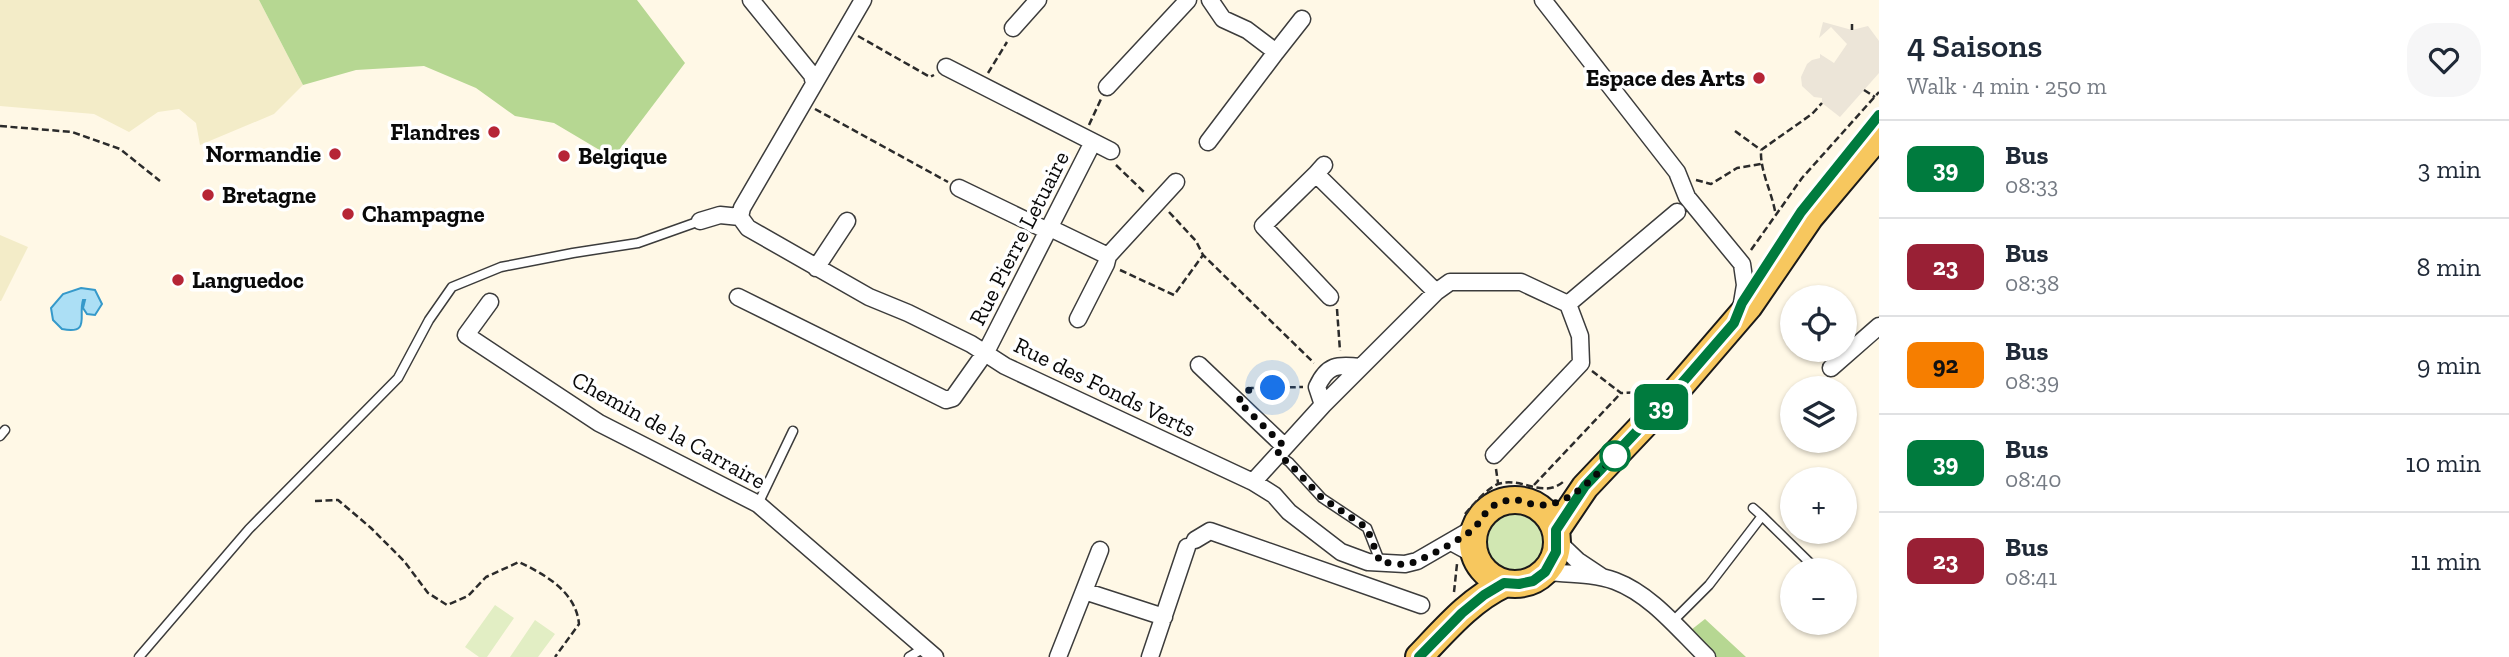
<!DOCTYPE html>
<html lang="en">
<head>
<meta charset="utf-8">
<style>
	body { margin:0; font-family:"Zilla Slab",serif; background:#f6f6f7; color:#1f2937; height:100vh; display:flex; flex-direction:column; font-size:26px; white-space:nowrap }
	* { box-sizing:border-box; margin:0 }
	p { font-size:23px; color:#747a83 }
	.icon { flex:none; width:38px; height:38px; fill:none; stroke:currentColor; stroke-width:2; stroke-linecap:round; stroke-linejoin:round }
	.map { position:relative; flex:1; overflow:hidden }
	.side { display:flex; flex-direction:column; background:#fff; width:630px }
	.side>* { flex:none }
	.badge { padding:0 14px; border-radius:10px; font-size:24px; line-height:46px }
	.buttons { position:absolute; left:1780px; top:285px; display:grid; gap:14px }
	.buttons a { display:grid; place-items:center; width:77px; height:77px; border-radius:50%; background:#fff; box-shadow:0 2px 5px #0004; font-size:35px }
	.you { position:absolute; width:35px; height:35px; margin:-18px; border:5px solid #fff; border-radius:50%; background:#1a73e8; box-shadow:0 0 0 10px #1a73e833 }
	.map>.badge { position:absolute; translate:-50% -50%; box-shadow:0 0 0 4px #fff }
	.round { display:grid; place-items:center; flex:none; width:74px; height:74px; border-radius:28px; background:#f6f6f7 }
	.overview { display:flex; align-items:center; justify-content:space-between; height:119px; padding:0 28px }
	h1 { font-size:33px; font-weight:600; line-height:52px }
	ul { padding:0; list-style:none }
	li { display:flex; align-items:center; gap:21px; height:98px; padding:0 28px; border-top:2px solid #e0e1e3 }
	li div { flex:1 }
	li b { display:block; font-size:26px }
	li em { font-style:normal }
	li .badge { min-width:77px; font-weight:700; text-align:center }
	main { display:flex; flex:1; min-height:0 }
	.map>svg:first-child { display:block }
	.farmland { fill:#f3ecc8 }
	.green { fill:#d1e7b2 }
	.forest { fill:#b6d792 }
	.pitch { fill:#e2eec4 }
	.plaza { fill:#ece5d8 }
	.water { fill:#acdff5; stroke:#3599ca; stroke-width:2 }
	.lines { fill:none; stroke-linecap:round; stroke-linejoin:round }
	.lane-casing { stroke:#3c3c3c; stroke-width:11 }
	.street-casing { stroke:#3c3c3c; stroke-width:19 }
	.primary-casing { stroke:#1a1a1a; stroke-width:30 }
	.path { stroke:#2b2b2b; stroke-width:2.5; stroke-dasharray:7 3.5; stroke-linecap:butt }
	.lane { stroke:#fff; stroke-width:8 }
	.street { stroke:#fff; stroke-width:16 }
	.primary { stroke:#f7c75e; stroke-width:26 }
	.line-casing { stroke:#fff; stroke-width:16 }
	.line { stroke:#007b3e; stroke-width:10 }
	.walk { stroke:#090909; stroke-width:7; stroke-dasharray:0 12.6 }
	.poi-dot { fill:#b62536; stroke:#fff; stroke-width:2.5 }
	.stop-dot { fill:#fff; stroke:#007b3e; stroke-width:3.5 }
	.labels { text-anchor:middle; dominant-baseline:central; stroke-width:7; stroke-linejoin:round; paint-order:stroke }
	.poi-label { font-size:23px; font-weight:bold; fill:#090909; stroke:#fff; text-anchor:start }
	.street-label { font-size:23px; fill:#090909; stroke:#fff }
</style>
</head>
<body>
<main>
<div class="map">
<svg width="1879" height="657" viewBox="0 0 1879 657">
	<rect width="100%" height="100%" fill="#fff8e6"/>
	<path class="farmland" d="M0,0H259L303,85L274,114L200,145L196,123L179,109L158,112L129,132L94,114L0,106Z
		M0,235L28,247L1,301H0Z"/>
	<path class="green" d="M1484 543a31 31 0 1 1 62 0a31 31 0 1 1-62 0Z"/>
	<path class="forest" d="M259,0H637L685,63L613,158L554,123L515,116L476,88L424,66L356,70L303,85Z
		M1705,619L1746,657H1715L1691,630Z"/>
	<path class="pitch" d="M495,605L514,618L487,657H479L465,647Z
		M535,620L555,634L538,657H510Z"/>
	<path class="plaza" d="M1823,22L1852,30L1868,26L1879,41V73L1840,117L1822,103V98L1814,97L1802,86L1801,77L1807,64L1812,60L1820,58V54L1834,63L1847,44L1831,27L1819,38Z"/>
	<path class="water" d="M81,288L95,290L102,304L95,315L87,314L83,308L85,300H83C78,315 91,335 62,329L53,320L51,308L63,294Z"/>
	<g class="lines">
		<g class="lane-casing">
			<path id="lane" d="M0,436L5,430
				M1277,454L1289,462L1322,498L1367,528L1380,561
				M758,504L793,431
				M1753,508L1762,516
				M1672,622L1709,585L1762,516L1811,564
				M139,657L249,529L398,378L429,320L452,287L501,267L573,253L638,243L700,221
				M909,657L924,648"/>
		</g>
		<g class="street-casing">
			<path id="street" d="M751,0L812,75L814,83
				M1543,0L1677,172L1687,197L1742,264L1745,285L1742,303
				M1013,28L1038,0
				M1276,52L1302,19
				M946,67L1111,151
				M1107,87L1188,0
				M1208,142L1276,52L1247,30L1223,19L1210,0
				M1324,165L1316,174L1436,292
				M1316,174L1263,226L1330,297
				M959,188L1048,231
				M740,217L748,228L869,297L908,313L971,344L1005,366L1253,482L1274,495L1289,512L1341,552L1368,562L1405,564L1417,561L1474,528
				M740,217L742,208L863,0
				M700,221L720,215L740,217
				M1050,228L1108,256L1106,264L1078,319
				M1108,256L1176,182
				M816,268L847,221
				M738,297L946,400L953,398L987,350L1093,142
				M490,302L466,335L599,423L758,504L935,657
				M1199,365L1284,446
				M1360,367C1337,364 1327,365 1317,387L1323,405L1436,292L1450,282H1521L1568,304L1677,212
				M1831,368L1879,326
				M1494,455L1581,363L1580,336L1568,304
				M1253,482L1323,405
				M1195,540L1210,531L1421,605
				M1557,541L1578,561L1602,577
				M1451,542L1473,554
				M1545,572C1567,574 1594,573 1615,581C1652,595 1679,630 1707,657
				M1084,591L1100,550
				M1058,657L1084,591L1164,617
				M1150,657L1187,547"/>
		</g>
		<g class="primary-casing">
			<path id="primary" d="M1473 542a42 42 0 1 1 84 0a42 42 0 1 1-84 0Z
				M1556,530L1585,487L1675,392L1749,306L1810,217L1879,135
				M1419,657C1445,630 1470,600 1504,584"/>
		</g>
		<path class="path" d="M1852,30V24
			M858,36L930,77L934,75
			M988,73L1007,42
			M1864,90L1875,97
			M815,109L948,182
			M1089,125L1101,99
			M0,126L72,132L120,149L160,181
			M1735,131L1761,150
			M1116,165L1146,194
			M1696,180L1711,184L1737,168L1761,164
			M1775,211C1771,190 1760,171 1761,150L1812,114L1822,103
			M1169,212L1196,241L1203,255L1314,363
			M1751,250L1802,178L1879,92
			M1120,270L1174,295L1203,255
			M1337,309L1340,351
			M1592,371L1621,393L1648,392
			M1248,391L1251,388L1303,387
			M1496,469L1498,483
			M1534,485L1621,393
			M315,501L338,500L371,528L404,561L428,593L447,605L468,596L486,577L519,562C546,575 576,592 579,624L555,657
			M1465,514C1473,505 1486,489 1498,484C1521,476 1543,499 1563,482
			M1454,592L1457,564"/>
		<use href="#lane" class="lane"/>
		<use href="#street" class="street"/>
		<use href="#primary" class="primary"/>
	</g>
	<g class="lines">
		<g class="line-casing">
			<path id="line" d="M1419,657L1462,613L1484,595L1504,583L1519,584L1533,581L1545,572L1556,552V530L1585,486L1675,391L1734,323L1742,303L1801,212L1879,115"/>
		</g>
		<use href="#line" class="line"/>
		<path class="walk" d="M1273,388H1251L1238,401L1284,446L1277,454L1289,463L1322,498L1367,528L1380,562C1388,562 1398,565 1407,564C1418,563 1464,538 1473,529C1483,520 1485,508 1499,503C1519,495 1525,505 1540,505C1572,505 1594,476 1615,456"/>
	</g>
	<g class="poi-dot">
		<circle cx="1759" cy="78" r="7"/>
		<circle cx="494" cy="132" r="7"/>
		<circle cx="335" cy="154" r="7"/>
		<circle cx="564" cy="156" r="7"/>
		<circle cx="208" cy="195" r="7"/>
		<circle cx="348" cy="214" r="7"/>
		<circle cx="178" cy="280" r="7"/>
	</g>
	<circle class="stop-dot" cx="1615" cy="456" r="14"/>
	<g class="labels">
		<g class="poi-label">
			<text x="1745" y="78" text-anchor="end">Espace des Arts</text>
			<text x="480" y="132" text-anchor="end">Flandres</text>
			<text x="321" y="154" text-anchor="end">Normandie</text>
			<text x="578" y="156">Belgique</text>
			<text x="222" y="195">Bretagne</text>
			<text x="362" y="214">Champagne</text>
			<text x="192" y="280">Languedoc</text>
		</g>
		<g class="street-label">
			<text transform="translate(1019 238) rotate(-63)">Rue Pierre Letuaire</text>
			<text transform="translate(1105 387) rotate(26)">Rue des Fonds Verts</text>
			<text transform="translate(669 430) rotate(29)">Chemin de la Carraire</text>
		</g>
	</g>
</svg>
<div class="buttons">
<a><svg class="icon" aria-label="locate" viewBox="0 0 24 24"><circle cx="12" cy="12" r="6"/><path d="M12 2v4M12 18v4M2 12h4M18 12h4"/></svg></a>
<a><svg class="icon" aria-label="layers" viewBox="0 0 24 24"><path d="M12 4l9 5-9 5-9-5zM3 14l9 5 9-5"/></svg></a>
<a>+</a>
<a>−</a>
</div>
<div class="you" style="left:1273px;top:388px"></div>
<b class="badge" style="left:1661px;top:407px;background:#007b3e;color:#fff">39</b>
</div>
<section class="side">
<div class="overview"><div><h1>4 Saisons</h1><p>Walk · 4 min · 250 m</p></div><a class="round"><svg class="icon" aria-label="heart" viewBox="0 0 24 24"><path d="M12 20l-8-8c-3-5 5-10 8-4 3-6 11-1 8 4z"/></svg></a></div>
<ul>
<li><span class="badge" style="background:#007b3e;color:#fff">39</span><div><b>Bus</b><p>08:33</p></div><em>3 min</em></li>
<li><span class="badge" style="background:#992035;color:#fff">23</span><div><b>Bus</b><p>08:38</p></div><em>8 min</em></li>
<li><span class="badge" style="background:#f67e00;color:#111">92</span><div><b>Bus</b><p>08:39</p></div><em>9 min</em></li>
<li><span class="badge" style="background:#007b3e;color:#fff">39</span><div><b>Bus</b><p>08:40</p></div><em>10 min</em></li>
<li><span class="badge" style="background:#992035;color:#fff">23</span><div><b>Bus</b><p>08:41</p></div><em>11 min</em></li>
</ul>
</section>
</main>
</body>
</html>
